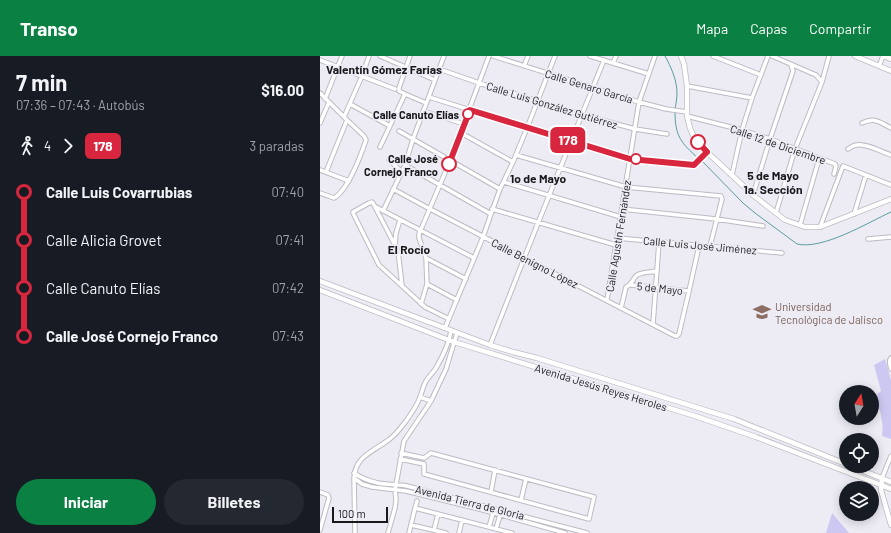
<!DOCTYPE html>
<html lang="es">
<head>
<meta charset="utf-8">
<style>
	body { margin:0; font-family:Barlow,sans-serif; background:#242831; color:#f1f3f6; height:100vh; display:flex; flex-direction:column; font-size:15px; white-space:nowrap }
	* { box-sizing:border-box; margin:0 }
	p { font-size:13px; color:#9ea1a6 }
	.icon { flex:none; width:22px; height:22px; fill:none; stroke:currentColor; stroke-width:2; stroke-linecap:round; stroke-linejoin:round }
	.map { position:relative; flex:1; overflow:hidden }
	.panel { display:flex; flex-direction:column; background:#171b24; width:320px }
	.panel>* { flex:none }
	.badge { padding:0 8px; border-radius:6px; font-size:14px; line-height:26px }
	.needle { width:26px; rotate:11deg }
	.tools { position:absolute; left:519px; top:329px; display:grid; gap:8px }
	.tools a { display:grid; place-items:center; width:40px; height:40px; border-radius:50%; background:#171b24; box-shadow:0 2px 10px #0003; font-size:20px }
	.scale { position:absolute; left:12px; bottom:10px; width:56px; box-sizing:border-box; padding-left:4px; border:2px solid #19191c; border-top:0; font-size:11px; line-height:14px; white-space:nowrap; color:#19191c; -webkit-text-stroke:3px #edecf5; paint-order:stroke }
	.map>.badge { position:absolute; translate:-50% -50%; box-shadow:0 0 0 2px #fff }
	.legs { display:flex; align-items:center; gap:6px; height:44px; padding:0 16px; font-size:13px }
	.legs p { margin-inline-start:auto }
	.headline { display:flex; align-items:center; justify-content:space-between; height:68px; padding:0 16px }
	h1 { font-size:22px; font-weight:700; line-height:30px }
	.primary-button { display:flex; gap:8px; margin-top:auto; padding:8px 16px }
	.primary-button a { flex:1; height:46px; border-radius:24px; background:#0b8043; color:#fff; font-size:16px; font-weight:700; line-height:46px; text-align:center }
	.primary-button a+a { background:#242831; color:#f1f3f6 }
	ul { padding:0 16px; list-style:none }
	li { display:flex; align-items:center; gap:14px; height:48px; font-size:15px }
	li i { display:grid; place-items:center; width:6px; height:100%; margin:0 5px; background:currentColor }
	li i::after { content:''; width:10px; height:10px; margin:-5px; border:3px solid; border-radius:50%; background:#171b24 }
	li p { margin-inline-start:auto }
	li:first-child i { background:linear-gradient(#0000 50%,currentColor 0) }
	li:last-child i { background:linear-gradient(currentColor 50%,#0000 0) }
	header { display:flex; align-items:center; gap:24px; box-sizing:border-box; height:56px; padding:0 20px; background:#0b8043; color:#fff }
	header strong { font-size:19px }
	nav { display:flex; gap:22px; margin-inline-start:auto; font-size:14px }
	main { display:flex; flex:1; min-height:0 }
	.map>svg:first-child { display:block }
	.green { fill:#ccc8f1 }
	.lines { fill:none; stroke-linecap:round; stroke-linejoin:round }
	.stream { stroke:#5a9d9d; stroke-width:1 }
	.street-casing { stroke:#bcbbc3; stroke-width:5.5 }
	.secondary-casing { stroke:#bcbbc3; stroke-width:6 }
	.street { stroke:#fff; stroke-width:3.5 }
	.secondary { stroke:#fff; stroke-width:4.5 }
	.line-1-casing { stroke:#fff; stroke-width:9 }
	.line-1 { stroke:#d7263d; stroke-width:6 }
	.stop-1-dot { fill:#fff; stroke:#d7263d; stroke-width:2 }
	.labels { text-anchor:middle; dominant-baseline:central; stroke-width:3.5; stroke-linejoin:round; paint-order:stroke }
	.street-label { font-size:11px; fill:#19191c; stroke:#edecf5 }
	.stop-label { font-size:11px; font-weight:bold; fill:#19191c; stroke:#edecf5; text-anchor:end }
	.education-label { font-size:11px; fill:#785e54; stroke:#edecf5; text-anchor:start }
	.neighbourhood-label { font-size:12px; font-weight:bold; fill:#19191c; stroke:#edecf5 }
</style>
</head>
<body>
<header>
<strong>Transo</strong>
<nav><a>Mapa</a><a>Capas</a><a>Compartir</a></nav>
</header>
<main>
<section class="panel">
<div class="headline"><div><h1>7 min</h1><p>07:36 – 07:43 · Autobús</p></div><b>$16.00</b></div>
<div class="legs"><svg class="icon" aria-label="walk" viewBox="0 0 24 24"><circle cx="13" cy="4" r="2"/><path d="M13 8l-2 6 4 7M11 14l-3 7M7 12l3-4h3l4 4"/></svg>4<svg class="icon" aria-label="forward" viewBox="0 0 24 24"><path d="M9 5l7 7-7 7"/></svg><b class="badge" style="background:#d7263d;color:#fff">178</b><p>3 paradas</p></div>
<ul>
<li><i style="color:#d7263d"></i><b>Calle Luis Covarrubias</b><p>07:40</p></li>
<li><i style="color:#d7263d"></i><span>Calle Alicia Grovet</span><p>07:41</p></li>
<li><i style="color:#d7263d"></i><span>Calle Canuto Elías</span><p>07:42</p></li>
<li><i style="color:#d7263d"></i><b>Calle José Cornejo Franco</b><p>07:43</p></li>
</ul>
<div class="primary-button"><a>Iniciar</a><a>Billetes</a></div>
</section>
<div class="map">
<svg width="571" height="477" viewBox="0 0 571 477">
	<rect width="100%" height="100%" fill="#edecf5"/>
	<path class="green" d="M565,303L571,324V383L562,380C564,367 560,352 555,340L561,335L554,309Z
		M512,457L529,477H506Z"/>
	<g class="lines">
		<path class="stream" d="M345,0C351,11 357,24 357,37C357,42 356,48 355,53
			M355,56C355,80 361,87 378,102
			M381,104L423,147L435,157L477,188C503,194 547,167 571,156"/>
		<g class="street-casing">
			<path id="street" d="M60,0L115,24
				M90,0L79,32V35L85,38L106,47
				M173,0L319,46L346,53L367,56
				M270,0L329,18
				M393,0L441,19
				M452,0L496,19L502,26
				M0,4L75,33
				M293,7L296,0
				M204,10L208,0
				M559,10L563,0
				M119,13L159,27L263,59L315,73L347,78
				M367,30L432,42
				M0,37L27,64L44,80L46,84C41,99 28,134 14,142L0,137
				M109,41L207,72L310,103L374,109L387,96
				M5,43L22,0
				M30,48L70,70
				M103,55L144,68
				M367,60L422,74L450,83L515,108L516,110L514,118
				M24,61L42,20L49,0
				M0,67L9,46
				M542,67C555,61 559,66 571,72
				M79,75L180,133
				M141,77L193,106
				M60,91L85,38
				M528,93C531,91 534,89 537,89C546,87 562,96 571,99
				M196,99L306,131L401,140L402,143L390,190
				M69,104L81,115
				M85,109L171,158
				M0,114L29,125
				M6,116L27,64
				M412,119L422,74L432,42L448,0
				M184,126L301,161
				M73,133L110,153L355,280H357L359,278L369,235L379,190
				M433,139L450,83L473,15L471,9
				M56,151L154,202
				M172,153L296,189
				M302,153L396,163L443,170
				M63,155L85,109L93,83L124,0
				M456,157L475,93L502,26L509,0
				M534,158L546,119
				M480,169L499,103
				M500,171L523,110L571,129
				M297,182L462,197
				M548,183L571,181
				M75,188L76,177L80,164
				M106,202L146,223
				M107,228L137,244
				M82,229L78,195L53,147L52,146L49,147L33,156V157L59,209L105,251L129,263
				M311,229L369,235
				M287,244L319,46L335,0
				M101,248L107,228L106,202L99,182V178L130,105L169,0
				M301,252L306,231C313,228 312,223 317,219C322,216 331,216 337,215
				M333,268L339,186
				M125,272L163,181L171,158L180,133L193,106L207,72L235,0
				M170,289L218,167L284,4
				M571,302C568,305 570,309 571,313
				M100,341L111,345
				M80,403L104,408V418L269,463L274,441L111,397L104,402L81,397
				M34,417C41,422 49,425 58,427C67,429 77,428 87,430L267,477
				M34,422L42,428L52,431L86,435L171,456L245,477
				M562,422L571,400
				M0,436L8,439L9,442L0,474
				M171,436L175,414
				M201,444L206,423
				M95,452L97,445
				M91,469L126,477
				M169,471L173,457
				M176,473L180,459
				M114,474L118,458
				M35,477L34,422C35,401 52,396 67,385C75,380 80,373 86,365C91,358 97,350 100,341C102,336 103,331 105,327C108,321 113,317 116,312C123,300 129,288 131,275
				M68,477L75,452L76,443L75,434L84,385L111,345L126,313L137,277
				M89,477L95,452L192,477
				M139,477L142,464"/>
		</g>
		<g class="secondary-casing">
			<path id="secondary" d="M361,0L364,8L367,30V60L370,72L373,79L387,96L433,139L465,164L485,171H500L571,143
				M535,0L571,15
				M563,0L571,3
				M0,225L170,289L193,296L217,302L414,363L526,408
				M0,234L134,286L375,360L436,381L571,433
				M531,410L571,426
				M562,422L561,434L571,469"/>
		</g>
		<use href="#street" class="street"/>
		<use href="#secondary" class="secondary"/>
	</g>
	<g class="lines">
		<g class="line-1-casing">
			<path id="line-1" d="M129,108L150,54L310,103L374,109L387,96L378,86"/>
		</g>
		<use href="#line-1" class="line-1"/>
	</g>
	<defs>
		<g id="university-bare" transform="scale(1.38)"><path d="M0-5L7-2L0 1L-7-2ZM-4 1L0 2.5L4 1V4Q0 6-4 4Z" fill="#8d6e63" stroke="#edecf5" stroke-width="2.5" paint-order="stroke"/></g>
	</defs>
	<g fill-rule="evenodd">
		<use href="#university-bare" x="442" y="256"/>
	</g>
	<g class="stop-1-dot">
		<circle cx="148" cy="58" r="5"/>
		<circle cx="378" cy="86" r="7"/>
		<circle cx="316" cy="103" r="5"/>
		<circle cx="129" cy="108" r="7"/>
	</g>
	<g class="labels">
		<g class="street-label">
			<text transform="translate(269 30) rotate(17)">Calle Genaro García</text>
			<text transform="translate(232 49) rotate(17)">Calle Luis González Gutiérrez</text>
			<text transform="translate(458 88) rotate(19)">Calle 12 de Diciembre</text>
			<text transform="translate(298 180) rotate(-81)">Calle Agustín Fernández</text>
			<text transform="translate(380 189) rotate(5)">Calle Luis José Jiménez</text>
			<text transform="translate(215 207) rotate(27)">Calle Benigno López</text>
			<text transform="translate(340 232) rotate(6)">5 de Mayo</text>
			<text transform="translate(281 331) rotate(17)">Avenida Jesús Reyes Heroles</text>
			<text transform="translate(150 446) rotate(14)">Avenida Tierra de Gloria</text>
		</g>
		<g class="stop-label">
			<text x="139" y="58">Calle Canuto Elías</text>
			<text x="118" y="102">Calle José<tspan x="118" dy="13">Cornejo Franco</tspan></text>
		</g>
		<g class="education-label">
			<text x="455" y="250">Universidad<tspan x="455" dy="13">Tecnológica de Jalisco</tspan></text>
		</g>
		<g class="neighbourhood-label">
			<text x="64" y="13">Valentín Gómez Farías</text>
			<text x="453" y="119">5 de Mayo<tspan x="453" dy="14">1a. Sección</tspan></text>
			<text x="218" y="122">1o de Mayo</text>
			<text x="89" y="193">El Rocío</text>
		</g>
	</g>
</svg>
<div class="tools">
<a><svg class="needle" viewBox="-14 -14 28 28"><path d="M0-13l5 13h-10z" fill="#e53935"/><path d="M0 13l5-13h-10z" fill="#9ea1a6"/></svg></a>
<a><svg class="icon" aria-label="locate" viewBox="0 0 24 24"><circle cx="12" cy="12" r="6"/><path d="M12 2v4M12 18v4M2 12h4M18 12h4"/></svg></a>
<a><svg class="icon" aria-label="layers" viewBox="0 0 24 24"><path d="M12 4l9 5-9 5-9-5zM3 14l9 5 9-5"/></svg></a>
</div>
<div class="scale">100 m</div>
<b class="badge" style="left:248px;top:84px;background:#d7263d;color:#fff">178</b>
</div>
</main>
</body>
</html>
